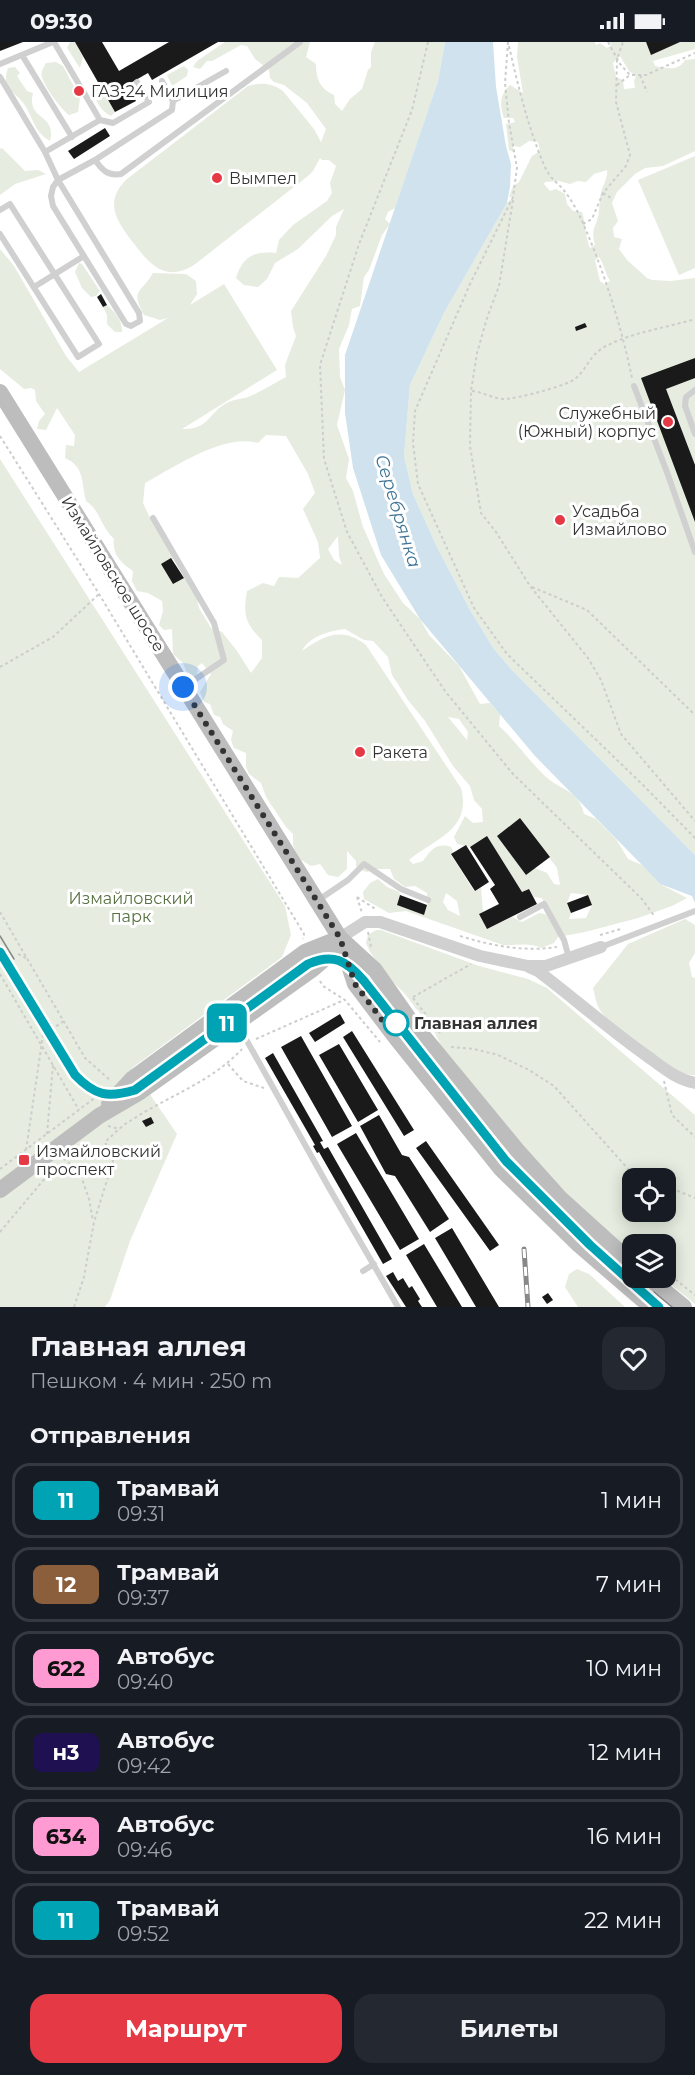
<!DOCTYPE html>
<html lang="ru">
<head>
<meta charset="utf-8">
<style>
	body { margin:0; font-family:Montserrat,sans-serif; background:#242831; color:#f1f3f6; height:100vh; display:flex; flex-direction:column; font-size:22px; white-space:nowrap }
	* { box-sizing:border-box; margin:0 }
	p { font-size:20px; color:#9ea1a6 }
	.icon { flex:none; width:33px; height:33px; fill:none; stroke:currentColor; stroke-width:2; stroke-linecap:round; stroke-linejoin:round }
	.map { position:relative; height:1265px; overflow:hidden }
	.panel { display:flex; flex-direction:column; background:#171b24; flex:1 }
	.panel>* { flex:none }
	.badge { padding:0 12px; border-radius:9px; font-size:21px; line-height:39px }
	.tools { position:absolute; left:622px; top:1126px; display:grid; gap:12px }
	.tools a { display:grid; place-items:center; width:54px; height:54px; border-radius:12px; background:#171b24; box-shadow:0 3px 15px #0003; font-size:30px }
	.you { position:absolute; width:30px; height:30px; margin:-15px; border:4px solid #fff; border-radius:50%; background:#1a73e8; box-shadow:0 0 0 9px #1a73e833 }
	.map>.badge { position:absolute; translate:-50% -50%; box-shadow:0 0 0 3px #fff }
	h2 { padding:0 30px; font-size:22px; line-height:54px }
	.round { display:grid; place-items:center; flex:none; width:63px; height:63px; border-radius:18px; background:#242831 }
	.summary { display:flex; align-items:center; justify-content:space-between; height:102px; padding:0 30px }
	h1 { font-size:28px; font-weight:700; line-height:45px }
	.cta { display:flex; gap:12px; margin-top:auto; padding:12px 30px }
	.cta a { flex:1; height:69px; border-radius:18px; background:#e63946; color:#fff; font-size:24px; font-weight:700; line-height:69px; text-align:center }
	.cta a+a { background:#242831; color:#f1f3f6 }
	ul { padding:0; list-style:none }
	li { display:flex; align-items:center; gap:18px; height:75px; margin:0 12px 9px; padding:0 18px; border:3px solid #363941; border-radius:18px }
	li div { flex:1 }
	li b { display:block; font-size:22px }
	li em { font-style:normal }
	li .badge { min-width:66px; font-weight:700; text-align:center }
	.status { display:flex; justify-content:space-between; align-items:center; height:42px; padding:0 30px; background:#171b24; direction:ltr }
	.status svg { height:16px; fill:currentColor }
	.map>svg:first-child { display:block }
	.green { fill:#e6ecdf; fill-rule:evenodd }
	.water { fill:#cfe2ee }
	.building { fill:#1a1a1a }
	.lines { fill:none; stroke-linecap:round; stroke-linejoin:round }
	.path { stroke:#cdcdcd; stroke-width:2; stroke-dasharray:3 3; stroke-linecap:butt }
	.service { stroke:#d0d0d0; stroke-width:6 }
	.minor { stroke:#d0d0d0; stroke-width:12 }
	.secondary { stroke:#bdbdbd; stroke-width:16 }
	.tram { stroke:#888; stroke-width:1.5 }
	.rail-casing { stroke:#888; stroke-width:5 }
	.rail { stroke:#fff; stroke-width:3; stroke-dasharray:9; stroke-linecap:butt }
	.line-casing { stroke:#fff; stroke-width:14 }
	.line { stroke:#00a3b4; stroke-width:9 }
	.walk { stroke:#333; stroke-width:6; stroke-dasharray:0 10.8 }
	.poi-dot { fill:#e63946; stroke:#fff; stroke-width:2 }
	.stop-dot { fill:#fff; stroke:#00a3b4; stroke-width:3 }
	.labels { text-anchor:middle; dominant-baseline:central; stroke-width:6; stroke-linejoin:round; paint-order:stroke }
	.poi-label { font-size:16px; fill:#333; stroke:#fff; text-anchor:start }
	.street-label { font-size:16px; fill:#333; stroke:#fff }
	.park-label { font-size:16px; fill:#56703f; stroke:#fff }
	.stop-label { font-size:16px; font-weight:bold; fill:#333; stroke:#fff; text-anchor:start }
	.water-label { font-size:18px; font-style:italic; fill:#3f7597; stroke:#fff }
</style>
</head>
<body>
<div class="status"><b>09:30</b><svg viewBox="0 0 49 12"><path d="M0 12V9h3v3zM5 12V6h3v6zM10 12V3h3v9zM15 12V0h3v12zM26 1h20v11H26zM47 4h2v5h-2z"/></svg></div>
<div class="map">
<svg width="695" height="1265" viewBox="0 0 695 1265">
	<rect width="100%" height="100%" fill="#fff"/>
	<path class="green" d="M70,0H75L83,15L80,26L67,6Z
		M225,0H310L306,15L316,22C316,37 320,47 334,53L335,62L342,69L350,57L362,47L368,28L371,25V10L375,0H445L438,39L395,166L388,170L385,177L390,182L382,193L369,228L364,235L360,264L352,267L349,283L339,307L340,335L345,348L337,383L349,417L346,436L353,449L363,485L384,532L403,561L420,577L429,593L459,624L480,662L490,661L500,672L499,684C516,699 528,718 545,734C561,749 578,747 584,772L596,777L616,797L628,817L642,823L660,842L687,856L672,864L638,876L585,890L558,895L554,901L541,906C530,900 515,904 503,903L406,869L389,871L364,857L363,850L370,841L378,837L387,845L399,850L400,853L397,863L424,873L427,863V851L415,844L405,845L394,837L390,827H370L368,830L360,828L356,824V819L347,809V827L338,835L328,833L320,822L311,824L298,816L293,803V792L286,785L266,755L261,741L249,732L246,725V711L234,706L231,698L233,689L223,682L220,675L214,673L210,662L204,660L200,650L211,632L202,621L198,624L197,634L189,636L183,621L173,612L172,587L164,588L159,583L163,569L162,559L148,551L137,549L132,539L133,529C121,521 112,513 114,497C101,485 100,468 86,459C81,439 85,425 65,416L66,403L74,404L75,393L57,366L46,388L37,387L39,379L45,372L36,359L35,348L31,346L24,347L0,327V207L14,224L66,314L79,330L168,276L160,278L144,273C130,247 141,252 153,231L186,232L196,239L197,252L190,263L224,242L277,328L182,387C211,388 208,369 229,360C235,357 242,357 248,355C261,350 274,341 286,335L285,323L296,294L293,285L291,269L326,214L336,193V185L344,167L332,174L298,207L275,221L267,237L258,245L244,243L236,236C243,214 254,209 276,211L279,198L293,183L327,159L332,151L330,141L336,124L329,118H322L320,116L313,129L308,134L194,223C166,240 151,224 135,203C118,181 102,161 127,137L248,44C261,40 272,41 283,49L314,87L321,100L326,87L307,61L284,43L274,40L270,36L269,28L255,17L247,4L241,3L212,19H207L200,27L193,25L197,19ZM266,393L286,394L308,432L315,451L303,467L318,500L320,516L298,536L279,535L274,544L263,541L247,549C243,573 245,581 262,598V616L251,631L237,609L222,590L211,586L199,566L196,552L187,538L171,528L173,515L151,478L143,461L145,441C174,425 224,391 258,401ZM338,494L339,514L342,523L334,518L328,507ZM345,587L364,598L373,599L388,615L392,633L408,658L425,679L453,724L470,744L474,758L482,767L483,780L473,781L465,774L454,795L457,802L470,805L487,795L522,850L529,847L534,855L542,856L550,877L545,872L539,871L522,880L512,875L487,887L479,872L483,870L481,845L474,849L451,813L454,811L451,805C436,800 431,808 423,819L413,822L409,818C435,796 472,788 461,746L366,603C341,584 324,594 302,609C310,594 328,589 345,587ZM448,675L459,677L468,690L467,698ZM520,776L557,826L560,843L554,842L547,831L535,826L526,833L497,794ZM446,851L457,859L460,874L448,868L443,860ZM571,851L588,853L592,863L586,876L569,877L571,871L567,861Z
		M518,0H595L596,3L600,1L607,6L611,3L610,0H646L651,12L680,0H695V7L653,19L655,24C667,26 678,30 685,18L695,17V109L663,124L645,126L635,132L617,150L612,161L618,179L613,186L614,195L622,197L619,207L627,218L647,236L652,238L671,239L695,236V813L511,627L494,607L470,568L437,505L413,452L404,414L410,343L444,271L507,161L513,155H509L513,144L519,140L532,114L540,109L538,100L529,99L520,105L513,104V110L509,108L506,82L515,80L513,76H504C499,63 500,52 510,43L523,51L517,15ZM620,14L629,29L636,34L634,39L635,46L624,47L623,38L616,35L613,21ZM607,128C608,137 603,142 601,151C599,157 600,164 599,170C597,184 590,187 595,203L590,206C585,194 586,182 582,170L573,169L567,162L565,152L556,147L550,149L544,142L545,140L559,139L570,142L578,139L586,140L594,132ZM599,215C604,222 605,231 610,239L604,242L600,239L595,218Z
		M56,20L63,24L80,56L78,70L69,73C61,67 45,46 42,35C40,30 44,25 46,21Z
		M184,24L188,28L187,34L172,44L167,33Z
		M15,25L20,31L17,34L27,49L33,51C26,79 57,71 50,99C35,90 34,79 26,65C17,49 0,49 8,26Z
		M100,45L115,70L111,74C101,70 94,57 94,46Z
		M2,106L25,129L38,128L46,132L15,142L0,153V107Z
		M695,114V226L679,233L638,138Z
		M79,221L82,222L100,249L96,254L91,255L82,246L75,230Z
		M107,263C114,269 123,279 122,290H115L107,282V273L103,265Z
		M0,417L285,864L291,893L282,915L132,1026L177,1092L130,1199L110,1258L105,1265H0Z
		M685,877L695,883V911L689,921L692,935L695,936V1033C675,1036 611,986 600,968C596,962 595,953 593,946L628,902Z
		M376,888H381L479,924L528,937L547,946L695,1073V1262L663,1236H666V1203H633V1211L579,1166L496,1079L445,1013L435,991L405,952L388,935L370,910L366,901L368,893ZM633,1137H666V1170H633Z
		M577,1227L589,1232L625,1265H578L565,1245L569,1232Z"/>
	<path class="water" d="M445,0H493L496,45L506,104L511,122L510,145L507,161L444,271L410,343L404,414L413,452L437,505L470,568L494,607L511,627L695,813V861L692,854L660,842L642,823L535,714L420,577L381,513L353,426L345,371V313L438,39Z"/>
	<path class="building" d="M0,0H23L0,9Z
		M75,0H102L119,29L169,0H218L152,38L148,31L127,43L136,59L115,70Z
		M646,0H680L651,13Z
		M105,86L110,94L74,117L68,109Z
		M101,252L107,263L103,265L97,255Z
		M585,281L587,285L576,289L575,285Z
		M695,316V336L666,347L695,423V480L641,336Z
		M171,516L184,536L173,542L161,522Z
		M520,776L550,815L526,833L497,794Z
		M487,794L522,850L529,847L537,862L487,887L479,872L499,862L490,847L495,843L470,805Z
		M466,803L489,840L475,849L451,812Z
		M400,853L427,863L424,873L397,863Z
		M588,853L592,863L571,871L567,861Z
		M340,972L345,981L315,1000L309,991Z
		M352,989L414,1088L404,1094L343,995Z
		M301,994L352,1084L332,1095L281,1005Z
		M339,1002L378,1068L358,1080L319,1013Z
		M273,1011L323,1099L320,1100L324,1107L328,1105L392,1217L383,1222L319,1110L317,1111L313,1104L315,1103L265,1016Z
		M379,1073L402,1113L409,1115L449,1177L430,1190L395,1134L386,1132L360,1084Z
		M151,1075L154,1081L146,1085L142,1079Z
		M356,1091L419,1197L400,1208L337,1102Z
		M426,1099L499,1203L490,1209L416,1106Z
		M452,1186L499,1265H476L435,1196Z
		M424,1202L462,1265H437L406,1213Z
		M393,1230L398,1239L403,1236L409,1246L412,1244L420,1257L418,1259L422,1265H406L386,1234Z
		M548,1251L553,1258L547,1262L542,1255Z"/>
	<g class="lines">
		<path class="path" d="M428,0L412,68L359,202L320,323L324,417L347,490L382,555L445,649L513,732L642,857L655,875
			M508,0L505,41L509,81L517,126L513,155L470,242L415,369L413,401L418,442L474,566L507,612L643,743L695,796
			M608,0L620,22L630,33H646L695,11
			M509,4C518,44 528,85 544,123C551,139 557,139 566,151C572,159 578,170 582,179C604,229 621,283 632,336
			M640,33L647,50
			M617,43L630,33
			M603,151L611,156
			M513,158L499,244L487,276L477,311L471,349L470,404L481,471L496,490L530,544L588,616L601,638L621,692L695,779
			M583,182L592,177L603,151L626,124L630,113L616,60L617,17L623,0
			M472,349C483,350 494,357 504,357C516,357 566,344 575,337C588,326 589,313 606,304C633,290 666,286 695,277
			M0,394L99,552L304,892L303,897
			M532,545L587,568L695,673
			M0,625L53,595L99,552
			M357,855L362,871
			M357,855L377,868
			M0,870L85,1016L111,1039
			M368,890L371,905
			M600,893L621,887
			M460,894C493,904 523,910 557,905
			M18,912L26,916
			M0,932L79,1068
			M320,939L323,944L345,958L380,1000
			M413,955L471,922
			M413,956L440,991
			M256,997L344,958
			M451,1005L474,1007L498,1013L529,1028L554,1044L629,1128L652,1137
			M228,1022L243,1039L264,1046
			M664,1039L672,1073L695,1095
			M108,1084L120,1087
			M47,1092L53,1023
			M26,1108L43,993L64,979
			M64,1118L65,1117L80,1131L89,1157L93,1179
			M0,1127L96,1055
			M666,1144L695,1156
			M0,1190L51,1129L60,1122
			M666,1230L695,1253
			M74,1265L84,1235L94,1180L113,1119L105,1100C113,1093 121,1084 130,1079C168,1054 210,1041 242,1007"/>
		<path class="service" d="M22,13L72,95
			M0,22L53,0
			M0,35L45,110L58,138L139,271L140,279L131,284L126,282L53,164L51,154L53,145L58,138L95,118L172,68L173,59L162,39
			M173,59L226,29
			M100,78L113,81L149,60L137,40
			M45,110L100,78L54,0
			M95,118C103,129 108,134 121,132L300,0
			M0,168L10,162L99,302L78,315L0,192
			M34,245L84,214
			M634,344L668,433L695,510
			M695,348L686,355L685,364L695,392
			M153,476L214,581L224,618L184,645
			M317,859L348,838L364,822L401,847L428,858
			M520,875L544,862L564,898L569,916
			M601,905L695,869
			M237,981L328,1144L398,1265
			M363,1229L374,1222"/>
		<path class="minor" d="M340,896L365,880H380L480,914L528,924H546L601,905
			M529,925L538,929C575,957 610,988 647,1014C662,1025 676,1037 695,1041"/>
		<path class="secondary" d="M0,350L340,896L375,928L410,978L517,1108L561,1157L633,1222
			M341,899L355,942L396,996L501,1127L579,1203L651,1265
			M109,1062L132,1037L305,910L340,896
			M0,1148L99,1074L140,1050L313,927L328,914L340,896
			M649,1236L684,1265"/>
		<path class="tram" d="M0,894L14,917
			M0,910L75,1033C95,1054 108,1056 135,1048L308,922C334,911 346,918 364,939L506,1119L558,1173L659,1265
			M654,1250L672,1265"/>
		<g class="rail-casing">
			<path id="rail" d="M524,1207L528,1265"/>
		</g>
		<use href="#rail" class="rail"/>
	</g>
	<g class="lines">
		<g class="line-casing">
			<path id="line" d="M0,910L75,1033C95,1054 108,1056 135,1048L308,922C333,911 346,918 364,939L506,1119L590,1203L659,1265"/>
		</g>
		<use href="#line" class="line"/>
		<path class="walk" d="M183,645L340,896L355,942L392,991L396,981"/>
	</g>
	<g class="poi-dot">
		<circle cx="79" cy="49" r="6"/>
		<circle cx="217" cy="136" r="6"/>
		<circle cx="668" cy="380" r="6"/>
		<circle cx="560" cy="478" r="6"/>
		<circle cx="360" cy="710" r="6"/>
		<rect x="18" y="1112" width="12" height="12" rx="3"/>
	</g>
	<circle class="stop-dot" cx="396" cy="981" r="12"/>
	<g class="labels">
		<g class="poi-label">
			<text x="91" y="49">ГАЗ-24 Милиция</text>
			<text x="229" y="136">Вымпел</text>
			<text x="656" y="371" text-anchor="end">Служебный<tspan x="656" dy="18">(Южный) корпус</tspan></text>
			<text x="572" y="469">Усадьба<tspan x="572" dy="18">Измайлово</tspan></text>
			<text x="372" y="710">Ракета</text>
			<text x="36" y="1109">Измайловский<tspan x="36" dy="18">проспект</tspan></text>
		</g>
		<g class="street-label">
			<text transform="translate(113 532) rotate(58)">Измайловское шоссе</text>
		</g>
		<g class="park-label">
			<text x="131" y="856">Измайловский<tspan x="131" dy="18">парк</tspan></text>
		</g>
		<g class="stop-label">
			<text x="414" y="981">Главная аллея</text>
		</g>
		<g class="water-label">
			<text transform="translate(398 469) rotate(73)">Серебрянка</text>
		</g>
	</g>
</svg>
<div class="tools">
<a><svg class="icon" aria-label="locate" viewBox="0 0 24 24"><circle cx="12" cy="12" r="6"/><path d="M12 2v4M12 18v4M2 12h4M18 12h4"/></svg></a>
<a><svg class="icon" aria-label="layers" viewBox="0 0 24 24"><path d="M12 4l9 5-9 5-9-5zM3 14l9 5 9-5"/></svg></a>
</div>
<div class="you" style="left:183px;top:645px"></div>
<b class="badge" style="left:227px;top:981px;background:#00a3b4;color:#fff">11</b>
</div>
<section class="panel">
<div class="summary"><div><h1>Главная аллея</h1><p>Пешком · 4 мин · 250 m</p></div><a class="round"><svg class="icon" aria-label="heart" viewBox="0 0 24 24"><path d="M12 20l-8-8c-3-5 5-10 8-4 3-6 11-1 8 4z"/></svg></a></div>
<h2>Отправления</h2>
<ul>
<li><span class="badge" style="background:#00a3b4;color:#fff">11</span><div><b>Трамвай</b><p>09:31</p></div><em>1 мин</em></li>
<li><span class="badge" style="background:#8b5e3c;color:#fff">12</span><div><b>Трамвай</b><p>09:37</p></div><em>7 мин</em></li>
<li><span class="badge" style="background:#ff9ad2;color:#111">622</span><div><b>Автобус</b><p>09:40</p></div><em>10 мин</em></li>
<li><span class="badge" style="background:#1f1051;color:#fff">н3</span><div><b>Автобус</b><p>09:42</p></div><em>12 мин</em></li>
<li><span class="badge" style="background:#ff9ad2;color:#111">634</span><div><b>Автобус</b><p>09:46</p></div><em>16 мин</em></li>
<li><span class="badge" style="background:#00a3b4;color:#fff">11</span><div><b>Трамвай</b><p>09:52</p></div><em>22 мин</em></li>
</ul>
<div class="cta"><a>Маршрут</a><a>Билеты</a></div>
</section>
</body>
</html>
